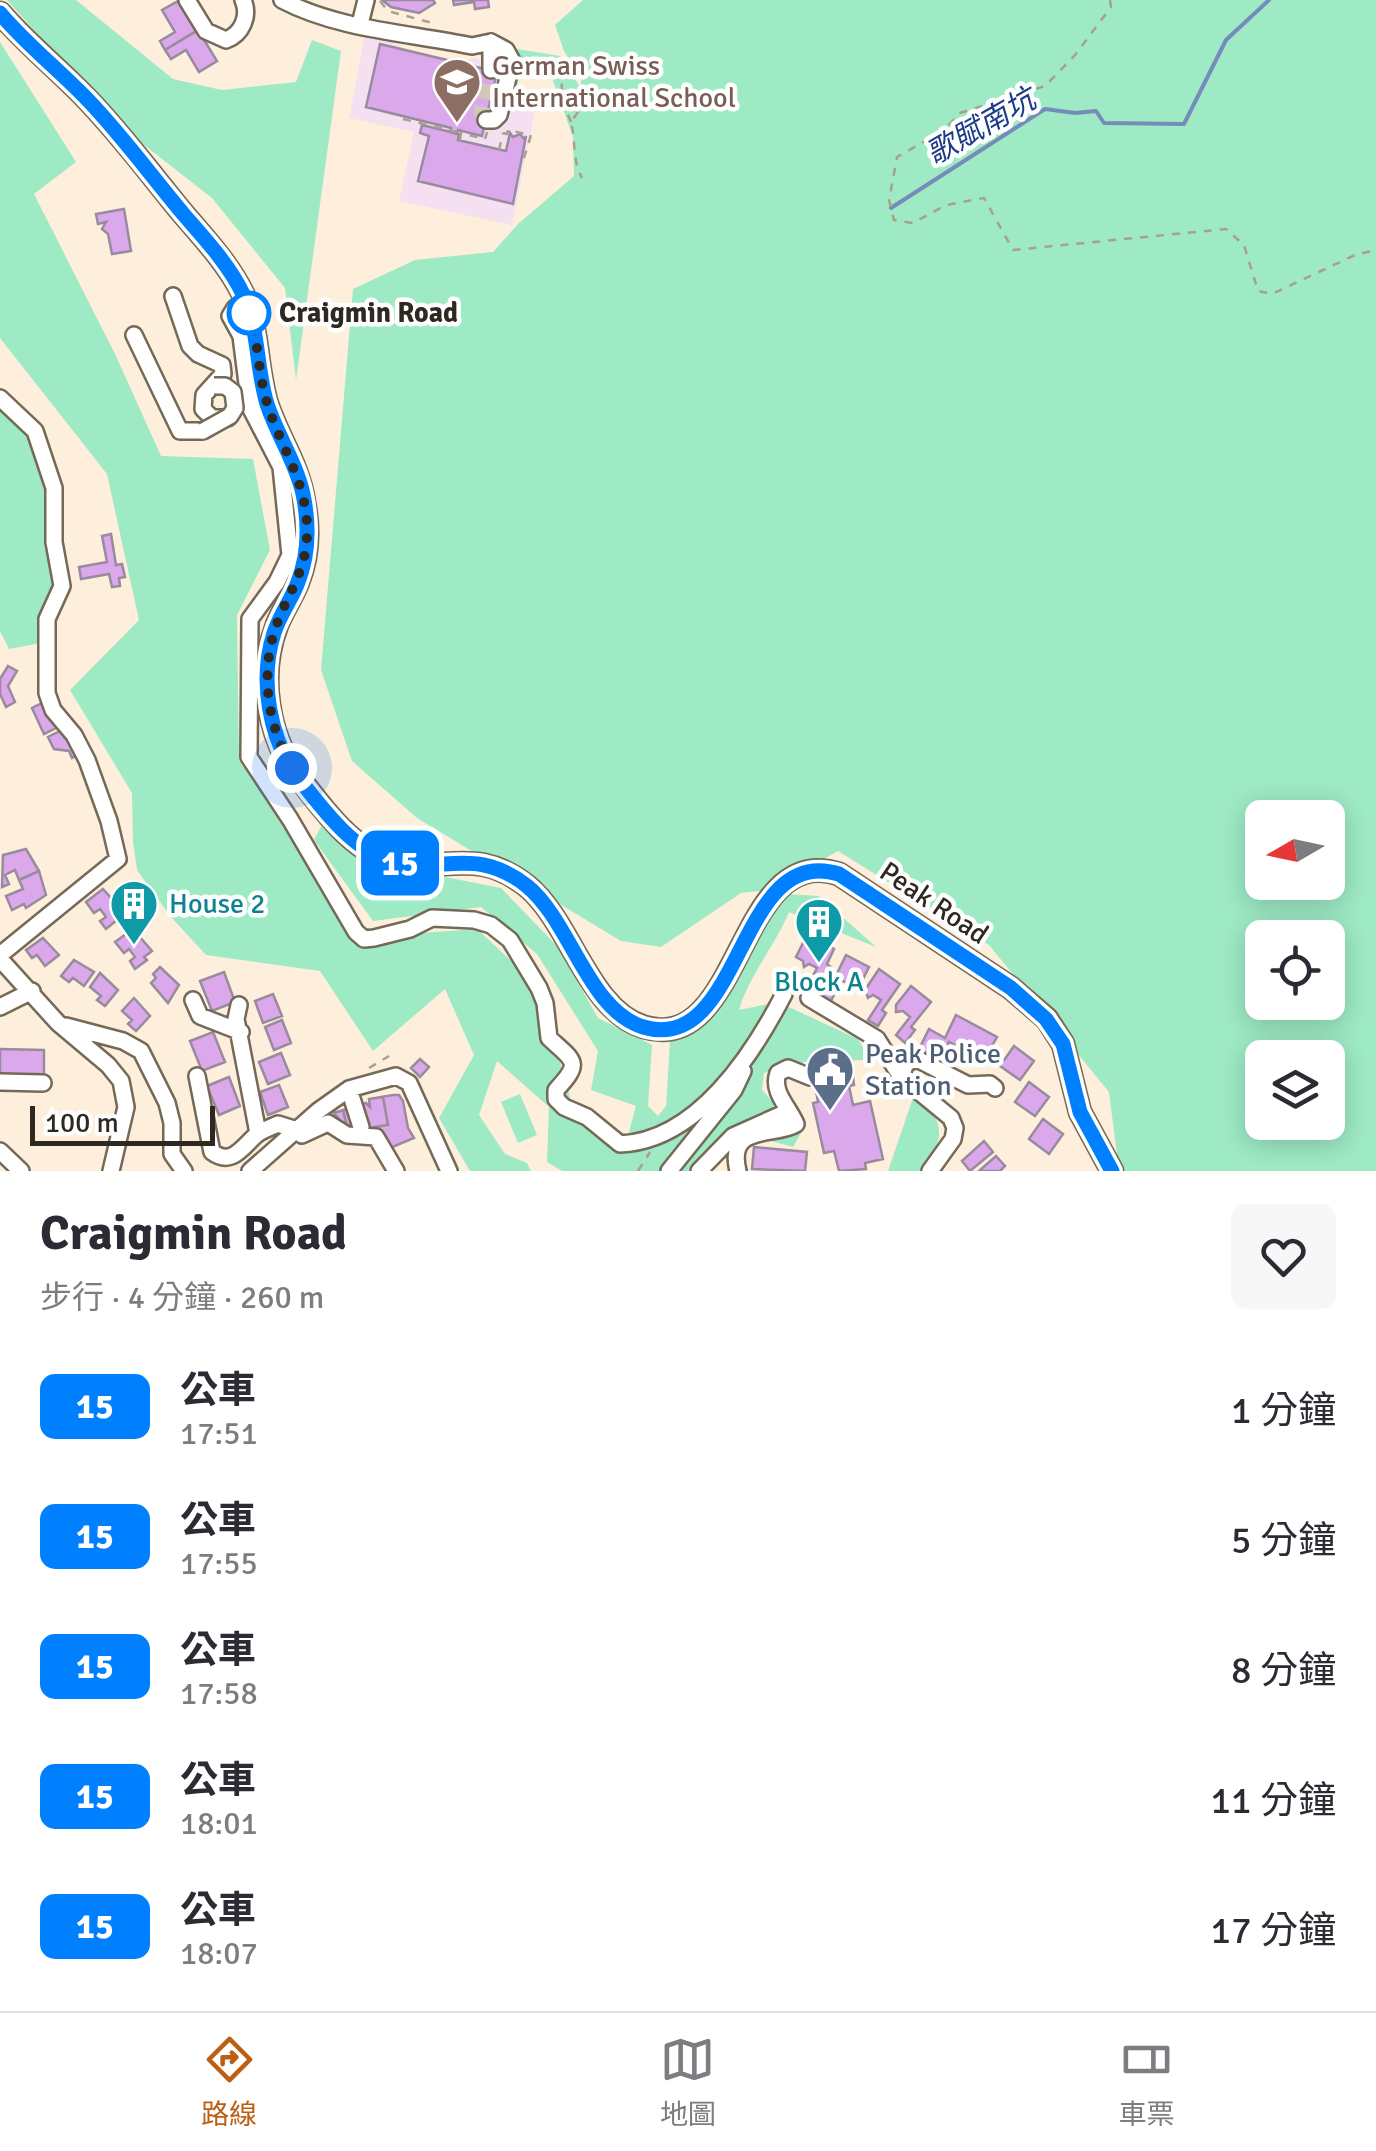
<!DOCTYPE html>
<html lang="zh-TW">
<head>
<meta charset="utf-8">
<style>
	body { margin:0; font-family:Signika,"Noto Sans TC",sans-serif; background:#f7f7f7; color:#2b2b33; height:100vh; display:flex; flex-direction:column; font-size:38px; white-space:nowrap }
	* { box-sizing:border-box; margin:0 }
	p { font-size:32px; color:#7c7c81 }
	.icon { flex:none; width:55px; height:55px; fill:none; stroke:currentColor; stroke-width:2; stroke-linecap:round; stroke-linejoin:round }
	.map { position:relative; height:1171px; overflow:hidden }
	.sheet { display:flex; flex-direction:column; background:#fff; flex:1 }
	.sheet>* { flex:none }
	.badge { padding:0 20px; border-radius:15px; font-size:35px; line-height:65px }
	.needle { width:65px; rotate:261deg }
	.controls { position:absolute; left:1245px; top:800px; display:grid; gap:20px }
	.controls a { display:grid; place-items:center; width:100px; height:100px; border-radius:15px; background:#fff; box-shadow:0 5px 25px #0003; font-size:50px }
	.scale { position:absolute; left:30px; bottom:25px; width:185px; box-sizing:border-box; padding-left:10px; border:5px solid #2d2820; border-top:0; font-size:28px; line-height:35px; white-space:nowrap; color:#2d2820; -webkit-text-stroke:8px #fefefe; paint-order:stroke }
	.you { position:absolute; width:50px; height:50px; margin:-25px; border:8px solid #fff; border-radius:50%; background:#1a73e8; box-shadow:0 0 0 15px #1a73e833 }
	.map>.badge { position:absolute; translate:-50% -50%; box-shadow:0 0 0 5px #fff }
	.round { display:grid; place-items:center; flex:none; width:105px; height:105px; border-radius:15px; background:#f7f7f7 }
	.headline { display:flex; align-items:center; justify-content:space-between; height:170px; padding:0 40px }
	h1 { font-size:48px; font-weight:700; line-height:75px }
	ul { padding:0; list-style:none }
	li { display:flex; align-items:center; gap:30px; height:130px; padding:0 40px }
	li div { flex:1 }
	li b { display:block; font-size:38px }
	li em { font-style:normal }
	li .badge { min-width:110px; font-weight:700; text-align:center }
	.tabs { display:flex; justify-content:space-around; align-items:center; height:140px; border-top:2px solid #e1e1e2; background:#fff; font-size:28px; color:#7c7c81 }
	.tabs a { display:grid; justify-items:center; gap:5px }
	.tabs .on { color:#bd5f13 }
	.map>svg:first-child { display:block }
	.education { fill:#f4e0f0 }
	.green { fill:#9eeac5; fill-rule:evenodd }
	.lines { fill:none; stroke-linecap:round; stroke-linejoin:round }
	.stream { stroke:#768bb9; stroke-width:4 }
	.building { fill:#daa8eb; stroke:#988b9d; stroke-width:2.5 }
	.minor-tunnel { stroke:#d3c7b6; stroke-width:15; stroke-dasharray:15 8; stroke-linecap:butt }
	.minor-casing { stroke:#756958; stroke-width:20 }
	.major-casing { stroke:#756958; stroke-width:25 }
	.path { stroke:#a99f8f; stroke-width:2.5; stroke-dasharray:8 8; stroke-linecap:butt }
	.minor { stroke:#fff; stroke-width:15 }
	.major { stroke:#fff; stroke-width:20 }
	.minor-bridge-casing { stroke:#756958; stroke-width:20; stroke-linecap:butt }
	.minor-bridge { stroke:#fff; stroke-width:15 }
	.line-casing { stroke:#fff; stroke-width:22 }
	.line { stroke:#0080ff; stroke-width:15 }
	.walk { stroke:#2d2820; stroke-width:10; stroke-dasharray:0 18 }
	.stop-dot { fill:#fff; stroke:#0080ff; stroke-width:5 }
	.labels { text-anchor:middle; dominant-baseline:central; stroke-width:9; stroke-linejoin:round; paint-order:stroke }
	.education-label { font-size:28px; fill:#785e54; stroke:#fefefe; text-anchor:start }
	.stop-label { font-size:28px; font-weight:bold; fill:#2d2820; stroke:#fefefe; text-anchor:start }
	.street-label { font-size:28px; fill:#2d2820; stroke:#fefefe }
	.culture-label { font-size:28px; fill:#0d838f; stroke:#fefefe; text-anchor:start }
	.service-label { font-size:28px; fill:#4e5e75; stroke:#fefefe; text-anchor:start }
	.water-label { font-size:30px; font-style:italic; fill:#1c3a88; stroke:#fefefe }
</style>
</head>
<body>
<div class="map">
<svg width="1376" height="1171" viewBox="0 0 1376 1171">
	<rect width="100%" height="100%" fill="#fdefdb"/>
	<path class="education" d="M365,35L386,39L405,49L457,60L476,58L514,65L509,90L538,96L512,225L399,201L414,132L349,118Z"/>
	<path class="green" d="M7,0H76L173,79L222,90L296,82L312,40L341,51L296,380L285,288L212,198L121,127Z
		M583,0H1376V1171H1119L1109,1092L989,945L838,851L768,890L741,893L661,947L621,941L417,818L352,761L321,670L353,289L415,260L493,252L518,224L574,176L573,137L552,78L535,64L522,62L516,92L509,90L517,49L560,56L580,87L583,73L576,71L564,51L555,25ZM1262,818H1328V882H1262ZM1262,938H1328V1002H1262ZM1262,1058H1328V1122H1262Z
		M0,42L76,162L34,194L116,356L161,456L253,459L270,550L237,615L239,761L364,937L477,929L523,972L560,1062L573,1108L626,1143L636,1106L591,1090L598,1051L537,954L481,907L373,921L314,840L323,823L358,855L395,873L440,876L501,888L558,947L598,1018L652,1045L648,1106L658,1116L666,1106L670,1041L704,1021L786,894L819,896L876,947L789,912C775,946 749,975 739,1010L778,1002L858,1039L865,1051V1060L804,1062L764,1073L762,1090L801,1133L793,1147L733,1131L704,1171H562L547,1162L549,1107L497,1061L479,1115L505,1154L527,1163L531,1171H470L439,1118L474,1055L445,989L373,1051L320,971L206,955L171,917L137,870L133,842L132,793L70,690L139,620L107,474L0,338Z
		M0,404L26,427L47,482L58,586L41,643L9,649L0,631Z
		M915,1092C945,1122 945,1134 926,1171H888Z
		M520,1094L537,1135L518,1143L501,1102Z"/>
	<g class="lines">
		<path class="stream" d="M891,208L1045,109L1075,113L1096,111L1104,123L1184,124L1226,40L1269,0"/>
	</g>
	<path class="building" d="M180,0L198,30L165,50L160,41L175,32L162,10Z
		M382,0H433L435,3L419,13L391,7Z
		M453,0H488L489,7L475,9L474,2L454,5Z
		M198,30L217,61L199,72L186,50L171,59L165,50Z
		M380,44L497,72L482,136L458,130L457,134L450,132L451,128L366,107Z
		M422,125L459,134L458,140L506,151L510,133L513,137L520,134L524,139L526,136L513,204L418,181L429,136L420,133Z
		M124,209L131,251L112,254L108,234L102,229L106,222L98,224L96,214Z
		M111,534L116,565L122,564L125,577L119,578L120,586L112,587L109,574L81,579L79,567L107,562L102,536Z
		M8,666L17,671L8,686L15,702L6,707L0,694V679Z
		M44,702L56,728L44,734L32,708Z
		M64,729L77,755L72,758L69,751L54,749L48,737Z
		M26,849L39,871L19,880L15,870L5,875L9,884L2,887L3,855Z
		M39,871L46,895L26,908L24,904L12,910L6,896L23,889L19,880Z
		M103,889L123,911L115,917L117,920L106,929L100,921L106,917L100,909L94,913L86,902Z
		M133,929L152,951L144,957L147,960L135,969L130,961L135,957L129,949L124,953L115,942Z
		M807,935L834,949L827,964L831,967L817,994L806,989L817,968L809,964L804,967L803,961L796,957Z
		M43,938L59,955L45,966L37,955L32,958L26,950Z
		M846,955L869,967L858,989L851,991L850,985L841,980L831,1001L820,996L827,982L832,984Z
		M74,960L94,972L84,986L73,978L69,982L61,976Z
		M160,967L179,985L168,1003L151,983L156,978L153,974Z
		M879,969L900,984L882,1010L886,1013L878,1026L868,1020L881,1000L873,995L868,998L865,990Z
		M224,972L235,1002L212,1011L200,981Z
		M100,973L118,990L105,1006L97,1000L101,996L90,987Z
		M911,986L931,1002L911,1027L915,1030L905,1043L896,1035L910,1017L903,1011L896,1012V1005Z
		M273,994L282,1016L263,1023L255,1001Z
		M134,998L150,1016L136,1031L128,1024L132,1020L122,1011Z
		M956,1015L997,1037L985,1058L976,1053L970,1065L963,1061L968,1052L949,1042L940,1060L919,1049L929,1029L945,1038Z
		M282,1020L291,1043L274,1050L265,1027Z
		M213,1032L225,1062L202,1071L190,1041Z
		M1014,1046L1034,1061L1020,1080L1000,1066Z
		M0,1049L44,1050V1078H0Z
		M281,1053L290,1075L268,1084L259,1062Z
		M420,1059L429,1067L420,1077L411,1068Z
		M824,1076L825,1083L853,1077L854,1085L849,1086L853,1105L870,1101L883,1159L865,1163L866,1169L839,1171L834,1151L824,1153L813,1103L818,1102L814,1079Z
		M229,1077L240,1106L219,1115L207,1086Z
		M1029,1082L1049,1097L1035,1116L1015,1102Z
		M279,1085L288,1107L268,1115L260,1092Z
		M393,1095H399L403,1101L408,1128L414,1138L383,1151L364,1128L348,1131L334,1113L366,1103L370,1107L369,1099Z
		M383,1097L388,1125L348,1131L343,1110L366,1103L370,1107L369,1099Z
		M1043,1119L1063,1134L1049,1154L1029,1139Z
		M984,1141L993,1152L970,1171L962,1161Z
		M754,1147L807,1152L805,1171L752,1169Z
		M996,1156L1005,1166L1000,1171H979Z"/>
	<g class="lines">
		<path class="minor-tunnel" d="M486,120L481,112L491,70"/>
		<g class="minor-casing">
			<path id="minor" d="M187,0L206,31L226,40C242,34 250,16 243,0
				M282,0C339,30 410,33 472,46L491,42
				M360,24L366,0
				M491,42V70
				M486,120H494L499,115L512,61L506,50L491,42
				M173,296L190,346L198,354L222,365L223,374L204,395L203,409L212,418H228
				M246,301L235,308L230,316L241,336L250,407L281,467L290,555L277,582L250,619L249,757L290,819L356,932L364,939L374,938L410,929L432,918L474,920L491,925L510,940L539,988L545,1003L549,1038C575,1062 582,1062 556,1090V1099L564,1107L587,1117L620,1144C697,1141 753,1054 784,994
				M134,335L180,431H203
				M0,398L35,431L54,488V542L62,586L47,619V693L53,710L74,735L87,760L109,821L118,859L0,955
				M0,959L58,1023L108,1065L121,1081L126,1107L111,1171
				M809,998L877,1039L901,1077L951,1118L955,1128L953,1139L930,1171
				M193,1000L200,1016L241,1032
				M239,1005L236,1019L258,1133
				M0,1007L32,991
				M66,1026L123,1041L141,1051L167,1103L172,1123V1154L184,1171
				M197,1076L212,1152C231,1166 241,1149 255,1136C261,1130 270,1128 278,1124L297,1130
				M901,1077L906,1063L917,1059L968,1085L990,1084L995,1088
				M0,1082L43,1083
				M349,1089L361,1127
				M302,1135L328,1123L347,1135L376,1137L396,1171
				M0,1151L21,1171
				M250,1171L318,1111L349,1089L396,1076L409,1083L449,1171
				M669,1171L734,1090L743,1071
				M699,1171L733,1136L789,1111
				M738,1171C726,1123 776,1137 796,1124C789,1107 771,1092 778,1073L788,1068L810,1077"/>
		</g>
		<g class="major-casing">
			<path id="major" d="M0,13C26,43 58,69 86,98C120,133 149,172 180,210C202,236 228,263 243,294C259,328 256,368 267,404C278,438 299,466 304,502C309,528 308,557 298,582C292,597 283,610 277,625C258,675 267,737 300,779C322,808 351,848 388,860C441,876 474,844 527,886C571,922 588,1010 644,1027C744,1056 736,841 839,874L1011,988L1047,1019L1063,1044L1080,1112L1112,1171"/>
		</g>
		<path class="path" d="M1110,0L1111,7L1075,55L1045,86L960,113L943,131L897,157L889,200L894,220L913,223L946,205L984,198L1013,250L1226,229L1244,245L1258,291L1272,294L1355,255L1376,250
			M380,1L388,11L436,24
			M525,58L535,60L561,77L563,103L571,122
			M578,112L571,122C576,142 572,160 582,178
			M403,119L461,133
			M503,133L507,134L508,130L531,135L524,158
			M460,140L461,133L485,139L487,132
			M499,150L503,133
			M369,1068L389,1056
			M638,1171L650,1152"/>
		<use href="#minor" class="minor"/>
		<use href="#major" class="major"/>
		<g class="minor-bridge-casing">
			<path id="minor-bridge" d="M203,431L230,416L235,408L233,392L225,386H214"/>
		</g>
		<use href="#minor-bridge" class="minor-bridge"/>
	</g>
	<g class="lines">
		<g class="line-casing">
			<path id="line" d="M0,13C26,44 58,69 86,98C122,135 152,177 185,216C206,240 229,265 243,294C259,328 256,368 267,404C277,435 296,462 303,494C309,523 309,554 298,582C292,599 280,614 274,633C259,680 269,739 299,779C322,808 351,848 388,860C441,876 474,844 527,886C571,922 588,1010 643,1027C744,1057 736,842 839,874L1011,988L1046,1019L1063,1044L1080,1112L1112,1171"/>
		</g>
		<use href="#line" class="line"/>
		<path class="walk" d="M249,313C259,342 258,374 267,403C280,446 306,480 307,527C308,567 292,586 278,621C259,670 267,724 292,768"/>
	</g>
	<defs>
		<g id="school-pin" transform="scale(2.5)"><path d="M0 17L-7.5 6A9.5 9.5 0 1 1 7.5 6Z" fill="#8d6e63" stroke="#fefefe"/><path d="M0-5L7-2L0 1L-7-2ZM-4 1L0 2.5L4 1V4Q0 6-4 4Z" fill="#fff"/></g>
		<g id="building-pin" transform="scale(2.5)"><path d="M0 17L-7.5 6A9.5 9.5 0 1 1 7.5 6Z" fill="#0f9aa8" stroke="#fefefe"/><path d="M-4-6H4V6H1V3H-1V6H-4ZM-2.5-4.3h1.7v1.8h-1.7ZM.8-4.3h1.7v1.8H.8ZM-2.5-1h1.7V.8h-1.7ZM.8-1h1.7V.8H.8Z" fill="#fff"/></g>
		<g id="civic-pin" transform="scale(2.5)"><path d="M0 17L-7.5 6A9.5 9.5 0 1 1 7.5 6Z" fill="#5c6f8a" stroke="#fefefe"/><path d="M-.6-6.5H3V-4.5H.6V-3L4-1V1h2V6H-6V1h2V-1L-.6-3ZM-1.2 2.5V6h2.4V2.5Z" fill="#fff"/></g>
	</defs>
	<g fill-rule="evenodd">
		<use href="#school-pin" x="457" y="82"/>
		<use href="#building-pin" x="134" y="904"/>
		<use href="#building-pin" x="819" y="922"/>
		<use href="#civic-pin" x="830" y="1070"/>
	</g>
	<circle class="stop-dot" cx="249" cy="313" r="20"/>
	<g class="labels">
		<g class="education-label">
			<text x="492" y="66">German Swiss<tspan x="492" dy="32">International School</tspan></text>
		</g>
		<g class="stop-label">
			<text x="279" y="313">Craigmin Road</text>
		</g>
		<g class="street-label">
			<text transform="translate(934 903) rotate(34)">Peak Road</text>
		</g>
		<g class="culture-label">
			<text x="169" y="904">House 2</text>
			<text x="819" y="982" text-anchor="middle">Block A</text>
		</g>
		<g class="service-label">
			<text x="865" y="1054">Peak Police<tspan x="865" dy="32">Station</tspan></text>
		</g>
		<g class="water-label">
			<text transform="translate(981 127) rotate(-30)">歌賦南坑</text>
		</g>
	</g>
</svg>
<div class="controls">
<a><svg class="needle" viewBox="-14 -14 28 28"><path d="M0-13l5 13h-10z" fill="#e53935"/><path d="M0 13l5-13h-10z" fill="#7c7c81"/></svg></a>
<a><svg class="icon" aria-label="locate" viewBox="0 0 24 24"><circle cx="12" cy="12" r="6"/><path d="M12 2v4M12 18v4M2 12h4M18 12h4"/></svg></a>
<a><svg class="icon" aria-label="layers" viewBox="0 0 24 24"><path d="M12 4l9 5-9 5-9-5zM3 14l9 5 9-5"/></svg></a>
</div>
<div class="scale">100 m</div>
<div class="you" style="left:292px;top:768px"></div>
<b class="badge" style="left:400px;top:863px;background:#0080ff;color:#fff">15</b>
</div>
<section class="sheet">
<div class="headline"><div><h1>Craigmin Road</h1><p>步行 · 4 分鐘 · 260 m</p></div><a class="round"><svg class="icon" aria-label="heart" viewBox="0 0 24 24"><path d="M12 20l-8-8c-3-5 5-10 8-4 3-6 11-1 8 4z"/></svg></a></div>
<ul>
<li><span class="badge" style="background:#0080ff;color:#fff">15</span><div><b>公車</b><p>17:51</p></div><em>1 分鐘</em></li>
<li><span class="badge" style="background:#0080ff;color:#fff">15</span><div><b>公車</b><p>17:55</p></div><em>5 分鐘</em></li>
<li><span class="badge" style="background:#0080ff;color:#fff">15</span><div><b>公車</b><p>17:58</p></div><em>8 分鐘</em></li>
<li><span class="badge" style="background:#0080ff;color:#fff">15</span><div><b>公車</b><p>18:01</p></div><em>11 分鐘</em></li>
<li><span class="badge" style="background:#0080ff;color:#fff">15</span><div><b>公車</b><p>18:07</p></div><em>17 分鐘</em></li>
</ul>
</section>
<nav class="tabs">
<a class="on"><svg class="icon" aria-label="directions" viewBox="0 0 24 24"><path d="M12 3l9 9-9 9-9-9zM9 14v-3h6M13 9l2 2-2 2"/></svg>路線</a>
<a><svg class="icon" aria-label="map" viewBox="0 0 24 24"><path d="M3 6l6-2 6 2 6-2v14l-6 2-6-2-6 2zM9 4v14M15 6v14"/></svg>地圖</a>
<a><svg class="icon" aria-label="tickets" viewBox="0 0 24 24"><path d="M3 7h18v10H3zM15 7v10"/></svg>車票</a>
</nav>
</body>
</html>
